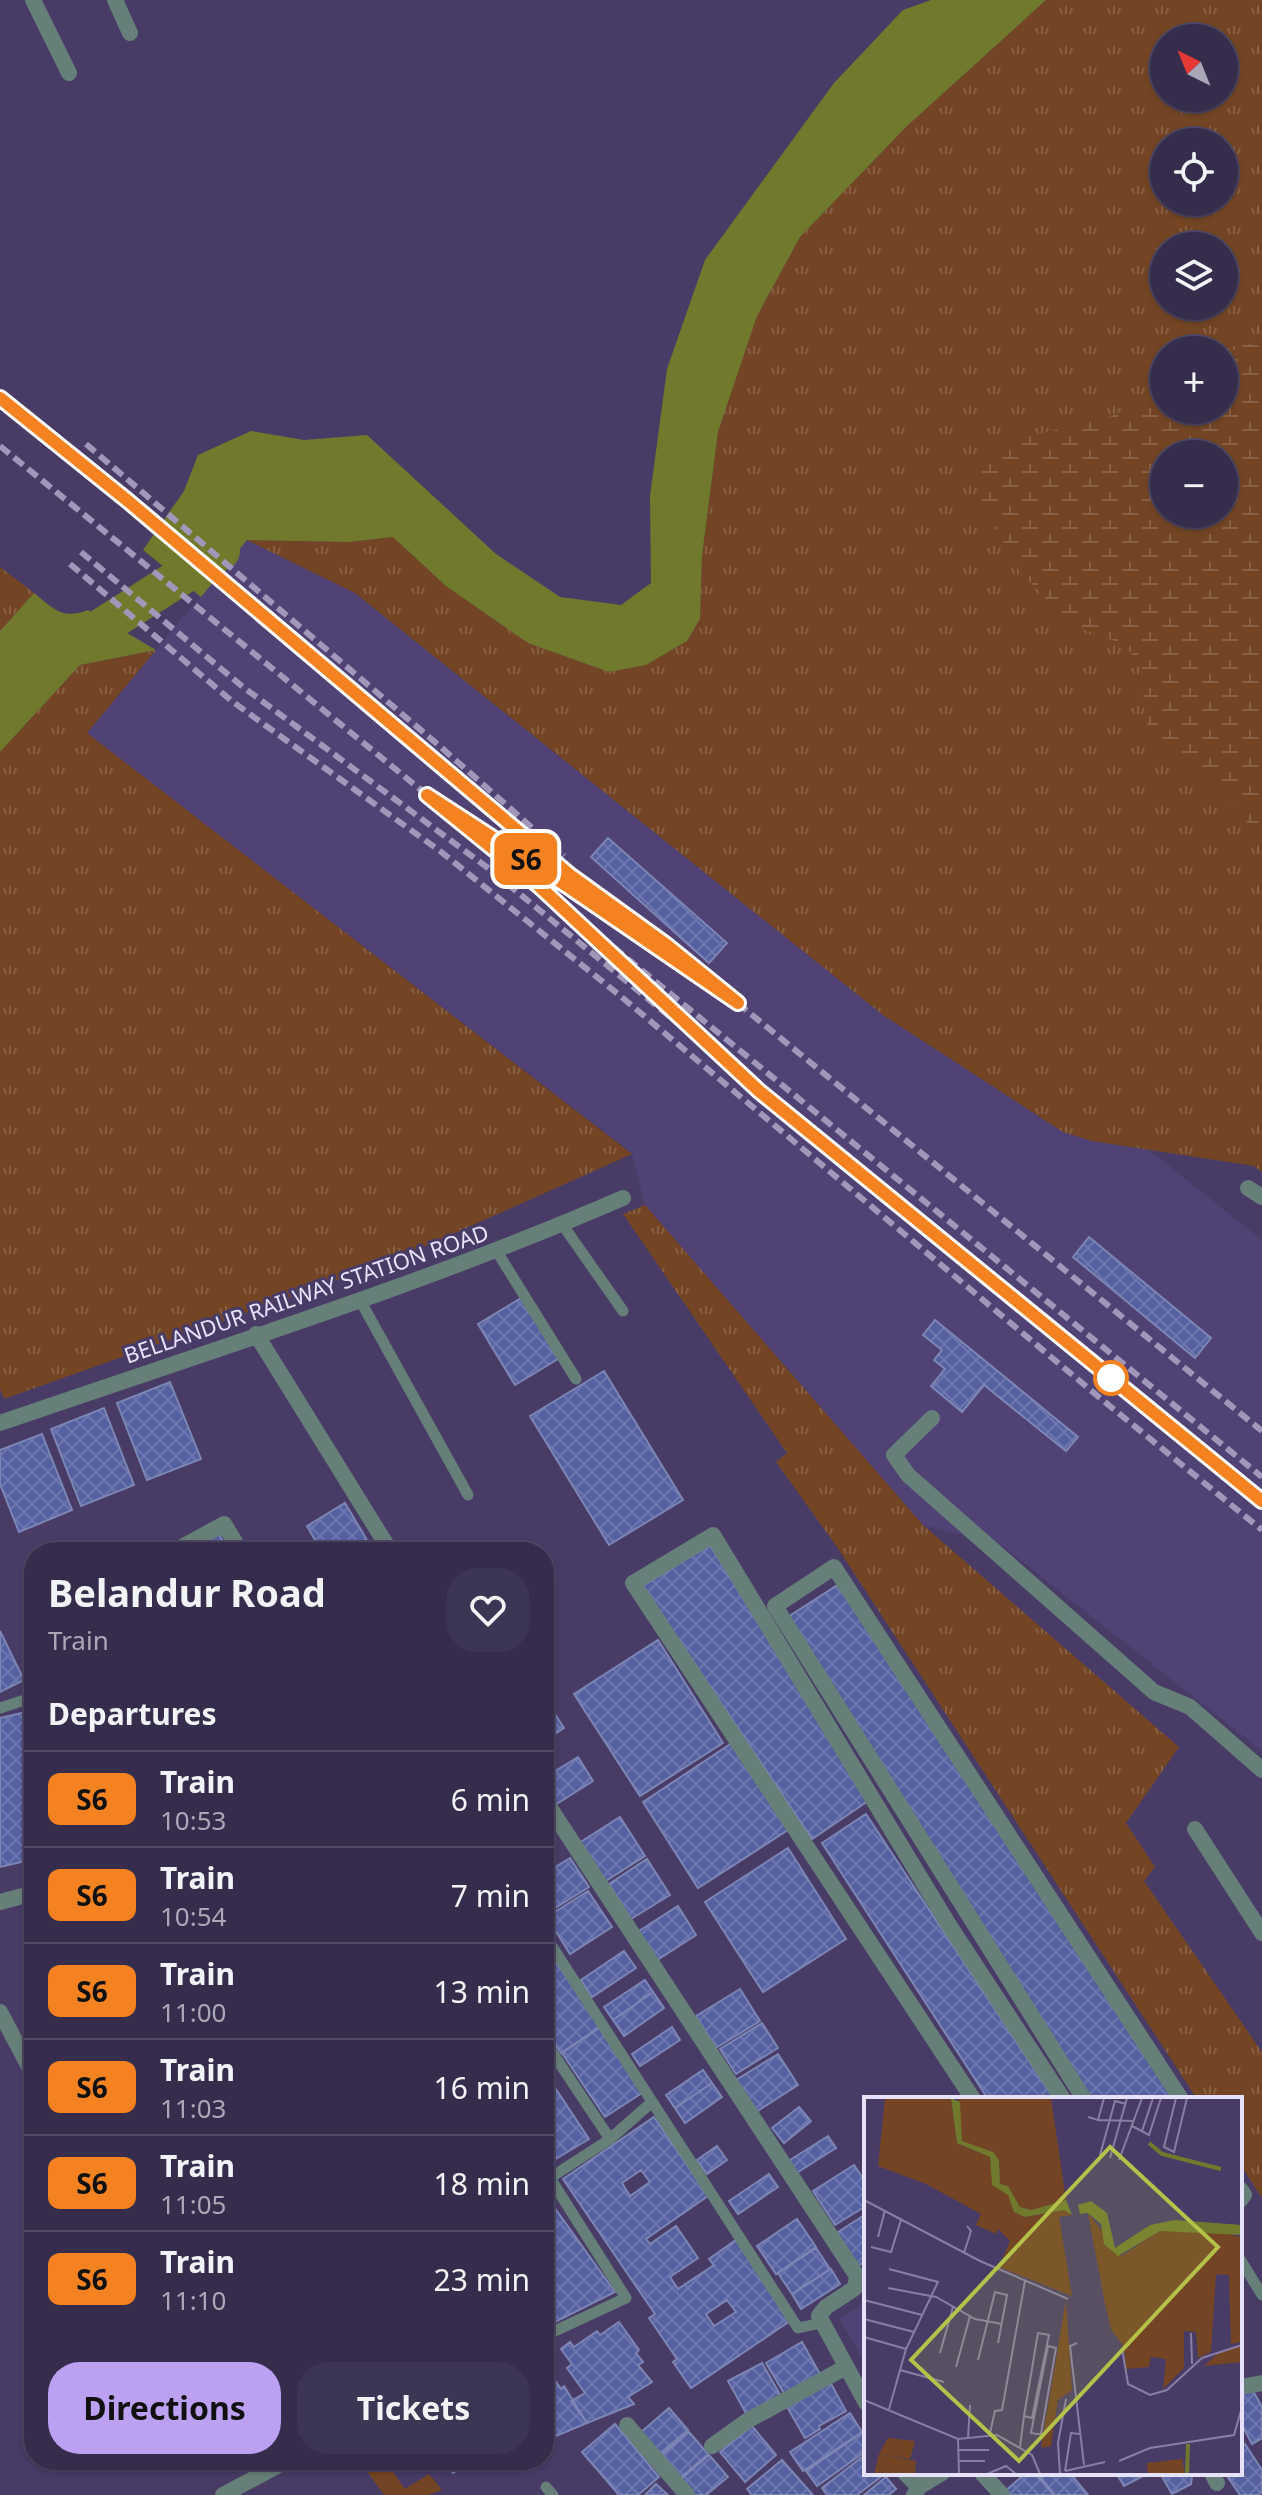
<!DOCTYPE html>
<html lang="en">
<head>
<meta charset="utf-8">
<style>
	body { margin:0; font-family:"Noto Sans",sans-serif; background:#3d3554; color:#f1f3f6; height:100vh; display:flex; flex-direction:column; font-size:30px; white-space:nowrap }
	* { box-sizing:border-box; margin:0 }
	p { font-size:26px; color:#aaa8b6 }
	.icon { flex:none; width:44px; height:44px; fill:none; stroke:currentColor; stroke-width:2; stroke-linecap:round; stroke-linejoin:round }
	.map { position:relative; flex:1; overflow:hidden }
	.details { position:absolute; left:24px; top:1542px; width:530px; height:928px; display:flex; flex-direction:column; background:#362d4d; border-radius:32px; box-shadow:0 2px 6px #0004,0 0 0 2px #504965 }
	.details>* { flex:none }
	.badge { padding:0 16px; border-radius:12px; font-size:28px; line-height:52px }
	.needle { width:52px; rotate:317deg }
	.controls { position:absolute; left:1150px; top:24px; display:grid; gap:16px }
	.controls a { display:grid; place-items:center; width:88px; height:88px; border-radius:50%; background:#362d4d; box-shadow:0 2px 6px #0004,0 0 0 2px #504965; font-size:40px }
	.map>.badge { position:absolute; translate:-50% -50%; box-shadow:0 0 0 4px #fff }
	h2 { padding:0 24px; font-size:30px; line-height:72px }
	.round { display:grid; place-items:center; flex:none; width:84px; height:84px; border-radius:32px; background:#3d3554 }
	.overview { display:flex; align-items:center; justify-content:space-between; height:136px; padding:0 24px }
	h1 { font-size:38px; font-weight:700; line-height:60px }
	.button { display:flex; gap:16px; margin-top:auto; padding:16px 24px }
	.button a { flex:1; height:92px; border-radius:32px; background:#bca0f2; color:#111; font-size:32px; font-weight:700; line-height:92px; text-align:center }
	.button a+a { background:#3d3554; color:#f1f3f6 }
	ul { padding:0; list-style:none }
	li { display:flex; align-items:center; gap:24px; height:96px; padding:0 24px; border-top:2px solid #504965 }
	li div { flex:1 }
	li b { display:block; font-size:30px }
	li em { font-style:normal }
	li .badge { min-width:88px; font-weight:700; text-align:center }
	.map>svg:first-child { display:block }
	.built { fill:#504274 }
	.grass { fill:url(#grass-tufts); fill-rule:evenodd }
	.wetland { fill:url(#wetland-marsh); fill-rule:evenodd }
	.park { fill:#734524 }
	.water { fill:#717a2c }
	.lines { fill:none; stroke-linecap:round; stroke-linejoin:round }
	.river { stroke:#717a2c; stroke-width:38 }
	.building { fill:url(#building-cross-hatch); stroke:#7c85b4; stroke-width:2; fill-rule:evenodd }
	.service { stroke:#667f78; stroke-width:11 }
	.minor { stroke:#667f78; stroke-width:16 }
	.tertiary { stroke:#667f78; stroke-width:16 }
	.rail { stroke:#a098ba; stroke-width:6; stroke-dasharray:12 6; stroke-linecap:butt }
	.line-casing { stroke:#fff; stroke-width:18 }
	.line { stroke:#f58220; stroke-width:12 }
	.stop-dot { fill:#fff; stroke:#f58220; stroke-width:4 }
	.labels { text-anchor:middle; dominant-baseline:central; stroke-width:6; stroke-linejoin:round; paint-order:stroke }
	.street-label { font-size:22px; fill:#e7e2fc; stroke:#483c67 }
	.inset-river { fill:none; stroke:#717a2c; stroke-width:4 }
	.inset-road { fill:none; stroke:#887ea3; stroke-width:2 }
	.view { fill:#b4c24a; fill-opacity:0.15; stroke:#b4c24a; stroke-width:4 }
	.inset-edge { fill:none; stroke:#e7e2fc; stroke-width:4 }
</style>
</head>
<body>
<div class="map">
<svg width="1262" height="2495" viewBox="0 0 1262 2495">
	<defs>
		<pattern id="grass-tufts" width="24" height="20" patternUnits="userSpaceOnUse" patternTransform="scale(2)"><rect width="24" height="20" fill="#734524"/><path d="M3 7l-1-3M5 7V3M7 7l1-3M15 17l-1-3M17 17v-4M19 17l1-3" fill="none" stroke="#876045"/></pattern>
		<pattern id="wetland-marsh" width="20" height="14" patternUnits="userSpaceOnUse" patternTransform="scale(2)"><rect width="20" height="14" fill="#734524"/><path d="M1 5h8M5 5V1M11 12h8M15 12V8" fill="none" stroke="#876045"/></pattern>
		<pattern id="building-cross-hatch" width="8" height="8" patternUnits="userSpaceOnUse" patternTransform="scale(2)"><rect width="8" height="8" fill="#5560a0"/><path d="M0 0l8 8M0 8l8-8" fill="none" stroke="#6d76ae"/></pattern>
	</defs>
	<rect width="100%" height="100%" fill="#483c67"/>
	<path class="built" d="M247,540L355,593L883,1015L1063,1132L1092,1141L1149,1150L1262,1240V1751L1001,1545L923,1525L645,1205L632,1153L87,733Z
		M866,2302V2364L839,2318Z"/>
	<path class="grass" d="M1046,0H1262V1172L1254,1166L1092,1141L1063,1132L883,1015L355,593L247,540L349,542L393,537L446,586L528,643L609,672L646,665L687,641L700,619L702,556L718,432L757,316L800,237L906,127ZM1164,38H1224V98H1164ZM1164,142H1224V202H1164ZM1164,246H1224V306H1164ZM1164,350H1224V410H1164ZM1164,454H1224V514H1164Z
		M0,567L34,593L0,631Z
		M156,650L87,733L632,1154L397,1259L4,1399L0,1389V752L80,665Z
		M645,1205L923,1525L1179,1747L1126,1823L1155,1867L1144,1881L1262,2052V2198L1240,2164V2099H1197L837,1547L776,1462L787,1453L623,1214Z"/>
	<path class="wetland" d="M1245,343L1262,346V846L1236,805L1154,743L1145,718L1143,676L1132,654L1123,644L1069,624L1018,569L981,501L977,463L1002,442L1105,419L1164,391V410H1224V357ZM1164,454H1224V514H1164Z"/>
	<path class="park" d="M368,2460H400L390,2468L405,2489L429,2474L442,2490L428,2495H384L362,2464Z"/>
	<path class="water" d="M931,0H1046L906,127L800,237L757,316L718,432L702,556L700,619L687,641L646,665L609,672L528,643L446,586L393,537L349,542L247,540L201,597L143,550L184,491L198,455L251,431L304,440L367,435L496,554L560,597L621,605L651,583L650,496L667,369L705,260L834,83L903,10Z
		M34,593C54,609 62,620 88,610L156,650L80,665L0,752V631Z"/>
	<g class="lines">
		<path class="river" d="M0,710L53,658L221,551"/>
	</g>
	<path class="building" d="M608,838L727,943L709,963L591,857Z
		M1089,1237L1211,1338L1195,1358L1073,1257Z
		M521,1298L558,1359L515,1385L478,1324Z
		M935,1320L1078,1437L1066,1451L984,1385L962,1412L931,1386L945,1369L934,1360L942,1350L923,1335Z
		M604,1371L683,1500L609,1545L530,1416Z
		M170,1382L201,1459L147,1480L117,1403Z
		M104,1408L134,1485L81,1506L51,1429Z
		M42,1434L72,1510L19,1532L0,1484V1450Z
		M345,1503L374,1552H322L307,1526Z
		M218,1533L230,1552H190Z
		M710,1545L868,1801L812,1839L643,1586Z
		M847,1579L1179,2099H1085L780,1622Z
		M0,1631L24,1680L0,1692Z
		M658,1640L723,1743L640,1796L574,1694Z
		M545,1699L564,1728L544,1741V1700Z
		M34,1710V1859L0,1867V1718Z
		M732,1743L788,1830L698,1888L643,1802Z
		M578,1757L593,1781L555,1805L544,1788V1778Z
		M866,1814L1054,2099H988L822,1843Z
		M620,1817L645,1856L604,1882L579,1843Z
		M788,1848L846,1939L763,1992L705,1902Z
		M570,1858L589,1887L544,1915V1874Z
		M647,1859L670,1895L631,1919L609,1884Z
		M588,1891L612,1927L570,1954L547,1917Z
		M678,1906L696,1935L657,1960L639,1931Z
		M544,1944L600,2027L561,2053L544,2028Z
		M624,1951L636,1968L592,1997L581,1980Z
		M645,1980L653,1992L613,2020L604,2007Z
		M740,1989L760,2021L716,2048L696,2016Z
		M653,1992L664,2008L624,2036L613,2020Z
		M762,2023L778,2048L736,2074L720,2049Z
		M672,2027L680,2040L640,2066L632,2054Z
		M599,2028L642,2093L605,2117L562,2053Z
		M778,2054L798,2085L756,2112L736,2080Z
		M703,2070L712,2083L675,2108L666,2095Z
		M544,2071L589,2139L544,2166Z
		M712,2083L722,2097L685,2123L675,2108Z
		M799,2107L811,2121L784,2143L772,2128Z
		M654,2117L708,2196L646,2239L650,2244L676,2226L698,2258L670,2277L678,2289L714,2265L709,2259L736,2240L790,2321L691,2388L673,2362L677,2359L649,2318L655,2314L563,2179ZM641,2170L650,2182L630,2196L622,2183ZM727,2300L736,2312L714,2326L706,2314Z
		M828,2136L836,2148L795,2174L787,2162Z
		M717,2146L727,2160L707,2174L697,2160Z
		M854,2165L866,2183V2206L835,2225L813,2191Z
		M769,2174L778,2187L738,2214L729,2201Z
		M544,2193L615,2292L555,2322L544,2306Z
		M866,2214V2261L856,2267L835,2234Z
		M797,2219L816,2247L776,2274L757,2246Z
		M816,2248L830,2269L792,2294L778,2273Z
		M831,2269L840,2284L801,2309L792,2294Z
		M619,2322L639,2350L636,2353L643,2362L638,2365L652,2382L628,2397L634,2404L587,2423L571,2401L585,2393L567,2368L572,2364L561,2349L570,2342L574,2347L597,2331L600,2335Z
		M802,2342L820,2374L785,2395L766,2363Z
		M762,2363L782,2398L748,2417L728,2381Z
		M544,2364L561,2389L564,2386L587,2423L544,2441Z
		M829,2380L846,2411L819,2426L820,2429L805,2438L786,2405Z
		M1252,2389L1262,2407V2438L1252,2444L1240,2421V2396Z
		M669,2408L688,2430L658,2455L640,2433Z
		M850,2413L862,2432L803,2471L790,2452Z
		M615,2424L659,2477L638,2495H619L582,2452Z
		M752,2426L776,2455L745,2482L720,2452Z
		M689,2432L708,2454L679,2479L660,2456Z
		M863,2432L866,2437V2451L817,2486L806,2471Z
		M1245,2444L1262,2470V2491L1259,2495H1240L1225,2473H1240V2447Z
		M866,2454V2473H886L857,2495H827L822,2488Z
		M709,2455L728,2477L706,2495H694L681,2479Z
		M442,2460H473L453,2473Z
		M782,2460L813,2495H752L747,2489Z
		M1026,2473H1035L1054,2495H1009L1005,2491Z
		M1037,2473H1070L1088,2495H1055Z
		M1116,2473H1144L1145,2475L1124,2486Z
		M1160,2473H1196L1192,2476L1191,2484L1172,2494Z
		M886,2477L896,2489L889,2495H864Z
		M656,2484L668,2495H645Z"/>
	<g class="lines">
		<path class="service" d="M562,1224L623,1311
			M496,1250L576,1379
			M361,1302L468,1495
			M0,1708L34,1697
			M544,1934L798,2328L821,2323
			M544,2040L610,2139L550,2178L626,2298L544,2336
			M610,2139L652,2102
			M1240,2259L1262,2295
			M546,2487L553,2495"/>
		<path class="minor" d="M33,0L69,73
			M115,0L130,33
			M1248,1188L1262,1197
			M256,1334L391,1552
			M932,1418L894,1455L908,1475L1154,1692L1190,1707L1262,1770
			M0,1423C209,1351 420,1286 623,1198
			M173,1552L224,1524L241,1552
			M544,1799L857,2276L855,2288L826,2307L819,2316L866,2403
			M1195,1829L1262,1933
			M0,1902L34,1893
			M0,2012L34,2076
			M973,2099L633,1583L713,1535L949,1925L1063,2099
			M1084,2099L775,1606L834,1567L1181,2099
			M1240,2189L1244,2195L1240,2200
			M627,2425L687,2495
			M712,2446L747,2421L846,2367
			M905,2473L919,2487
			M982,2473L1002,2495
			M1212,2473L1217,2483
			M223,2495L288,2460"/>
		<path class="tertiary" d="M1240,2387L1262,2383
			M914,2495L919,2487L942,2473"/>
		<path class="rail" d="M0,398L128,501L570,875L664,943L1262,1431
			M86,444L443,749L564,856
			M0,446L1262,1477
			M81,552L243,687L488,868L1262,1501
			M70,564L233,702L440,851L618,994L1100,1398L1262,1530
			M504,845L571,889"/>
	</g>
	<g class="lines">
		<g class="line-casing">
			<path id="line" d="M0,398L128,501L570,875L664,943L738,1003L570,888L427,795L539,886L759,1091L1262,1501"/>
		</g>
		<use href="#line" class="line"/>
	</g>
	<circle class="stop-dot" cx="1111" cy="1378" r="16"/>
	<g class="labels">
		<g class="street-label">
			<text transform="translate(306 1293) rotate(-19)">BELLANDUR RAILWAY STATION ROAD</text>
		</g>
	</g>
	<g transform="translate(864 2097)">
		<rect width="378" height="378" fill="#483c67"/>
		<path d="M21,1H87L93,46L126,60L130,80L161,120L200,113L208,118L195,120L208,199L135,170L146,144L134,132L132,137L112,128L117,117L62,87L14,69ZM94,1H187L202,103L167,113L156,110L144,89L136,87L135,63L129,55L98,45ZM224,116L257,159L296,134L341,133L378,140V245L367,247L365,178L352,177L347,255L334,261L332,235L320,234V271L299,292L302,262L287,260L285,270L262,272L260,250L247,232L241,207ZM202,203L208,293L194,303L187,349L177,351ZM378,249V265L340,269L354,256ZM15,357L52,364L51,377H10ZM318,362L321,377H284L283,366Z" fill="#734524"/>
		<path d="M293,167L328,181L312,228L301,239L286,226Z" fill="#734524"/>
		<path d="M24,341L51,344L46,362L15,357Z" fill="#734524"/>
		<path d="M87,1L96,5L98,44L129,55L135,63L136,87L144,89L156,110L167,113L202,103L208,118L200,113L161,120L150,115L144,98L128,88L126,60L93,46ZM227,104L243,116L251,151L286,128L311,123L378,128V138L296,134L254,159L240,147L237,127L224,116L216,117L214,108Z" fill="#717a2c"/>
		<path class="inset-river" d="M285,46L298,57L357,72M323,377L324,347"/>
		<path class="inset-road" d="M312,1L300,50L310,55L323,1M224,20L234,23L240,1M234,23L270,24M268,29L285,38L297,1M278,34L289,1M236,58L251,4L262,7M246,61L263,1M255,63L278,1M0,103L116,164L204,202M14,140L21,113M7,150L27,155L37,123M100,156L107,134L103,129M24,191L72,200L111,222L138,227M0,203L58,218M0,222L50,235M327,236L328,267M0,240L42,252M213,246L206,249L220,368M184,249L192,251L177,337H173L167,336ZM258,251L264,287L286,298L303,293L338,261L378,248M76,256L89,210M114,263L131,195L143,198L134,246M92,270L106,219M36,273L80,285M0,303L94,342L133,338L168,358L176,377M25,312L42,252L74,185L25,172M126,336L131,314L138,313L161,184M104,341L106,308M94,342L95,377M156,350L160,319L174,236L185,238L168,321L160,319M94,353H125M94,364H121M255,364L286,351L370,338L378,310M201,374L207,336L216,337M201,374L241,365M123,377L142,369L152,377M196,377L194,346L202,302"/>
		<path class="view" d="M246,50L354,150L155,364L47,263Z"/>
		<rect width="378" height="378" class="inset-edge"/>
	</g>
</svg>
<div class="controls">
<a><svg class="needle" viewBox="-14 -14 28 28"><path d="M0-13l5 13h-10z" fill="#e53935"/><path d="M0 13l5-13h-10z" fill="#aaa8b6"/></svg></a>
<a><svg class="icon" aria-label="locate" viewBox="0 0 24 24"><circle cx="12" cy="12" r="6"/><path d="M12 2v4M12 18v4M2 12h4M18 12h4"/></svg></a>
<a><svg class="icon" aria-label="layers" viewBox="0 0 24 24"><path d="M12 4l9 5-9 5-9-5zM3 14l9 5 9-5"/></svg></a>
<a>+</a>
<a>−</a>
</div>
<b class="badge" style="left:526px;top:859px;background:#f58220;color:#111">S6</b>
<section class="details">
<div class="overview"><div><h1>Belandur Road</h1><p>Train</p></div><a class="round"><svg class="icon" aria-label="heart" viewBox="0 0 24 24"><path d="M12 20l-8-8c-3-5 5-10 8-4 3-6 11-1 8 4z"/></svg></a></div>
<h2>Departures</h2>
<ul>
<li><span class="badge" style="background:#f58220;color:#111">S6</span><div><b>Train</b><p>10:53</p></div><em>6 min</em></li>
<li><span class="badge" style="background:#f58220;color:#111">S6</span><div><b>Train</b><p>10:54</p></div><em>7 min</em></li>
<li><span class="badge" style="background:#f58220;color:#111">S6</span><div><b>Train</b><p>11:00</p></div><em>13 min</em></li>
<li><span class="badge" style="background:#f58220;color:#111">S6</span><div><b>Train</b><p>11:03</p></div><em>16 min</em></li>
<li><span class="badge" style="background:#f58220;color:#111">S6</span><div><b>Train</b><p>11:05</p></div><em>18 min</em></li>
<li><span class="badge" style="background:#f58220;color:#111">S6</span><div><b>Train</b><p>11:10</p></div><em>23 min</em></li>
</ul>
<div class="button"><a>Directions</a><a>Tickets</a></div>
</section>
</div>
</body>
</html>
